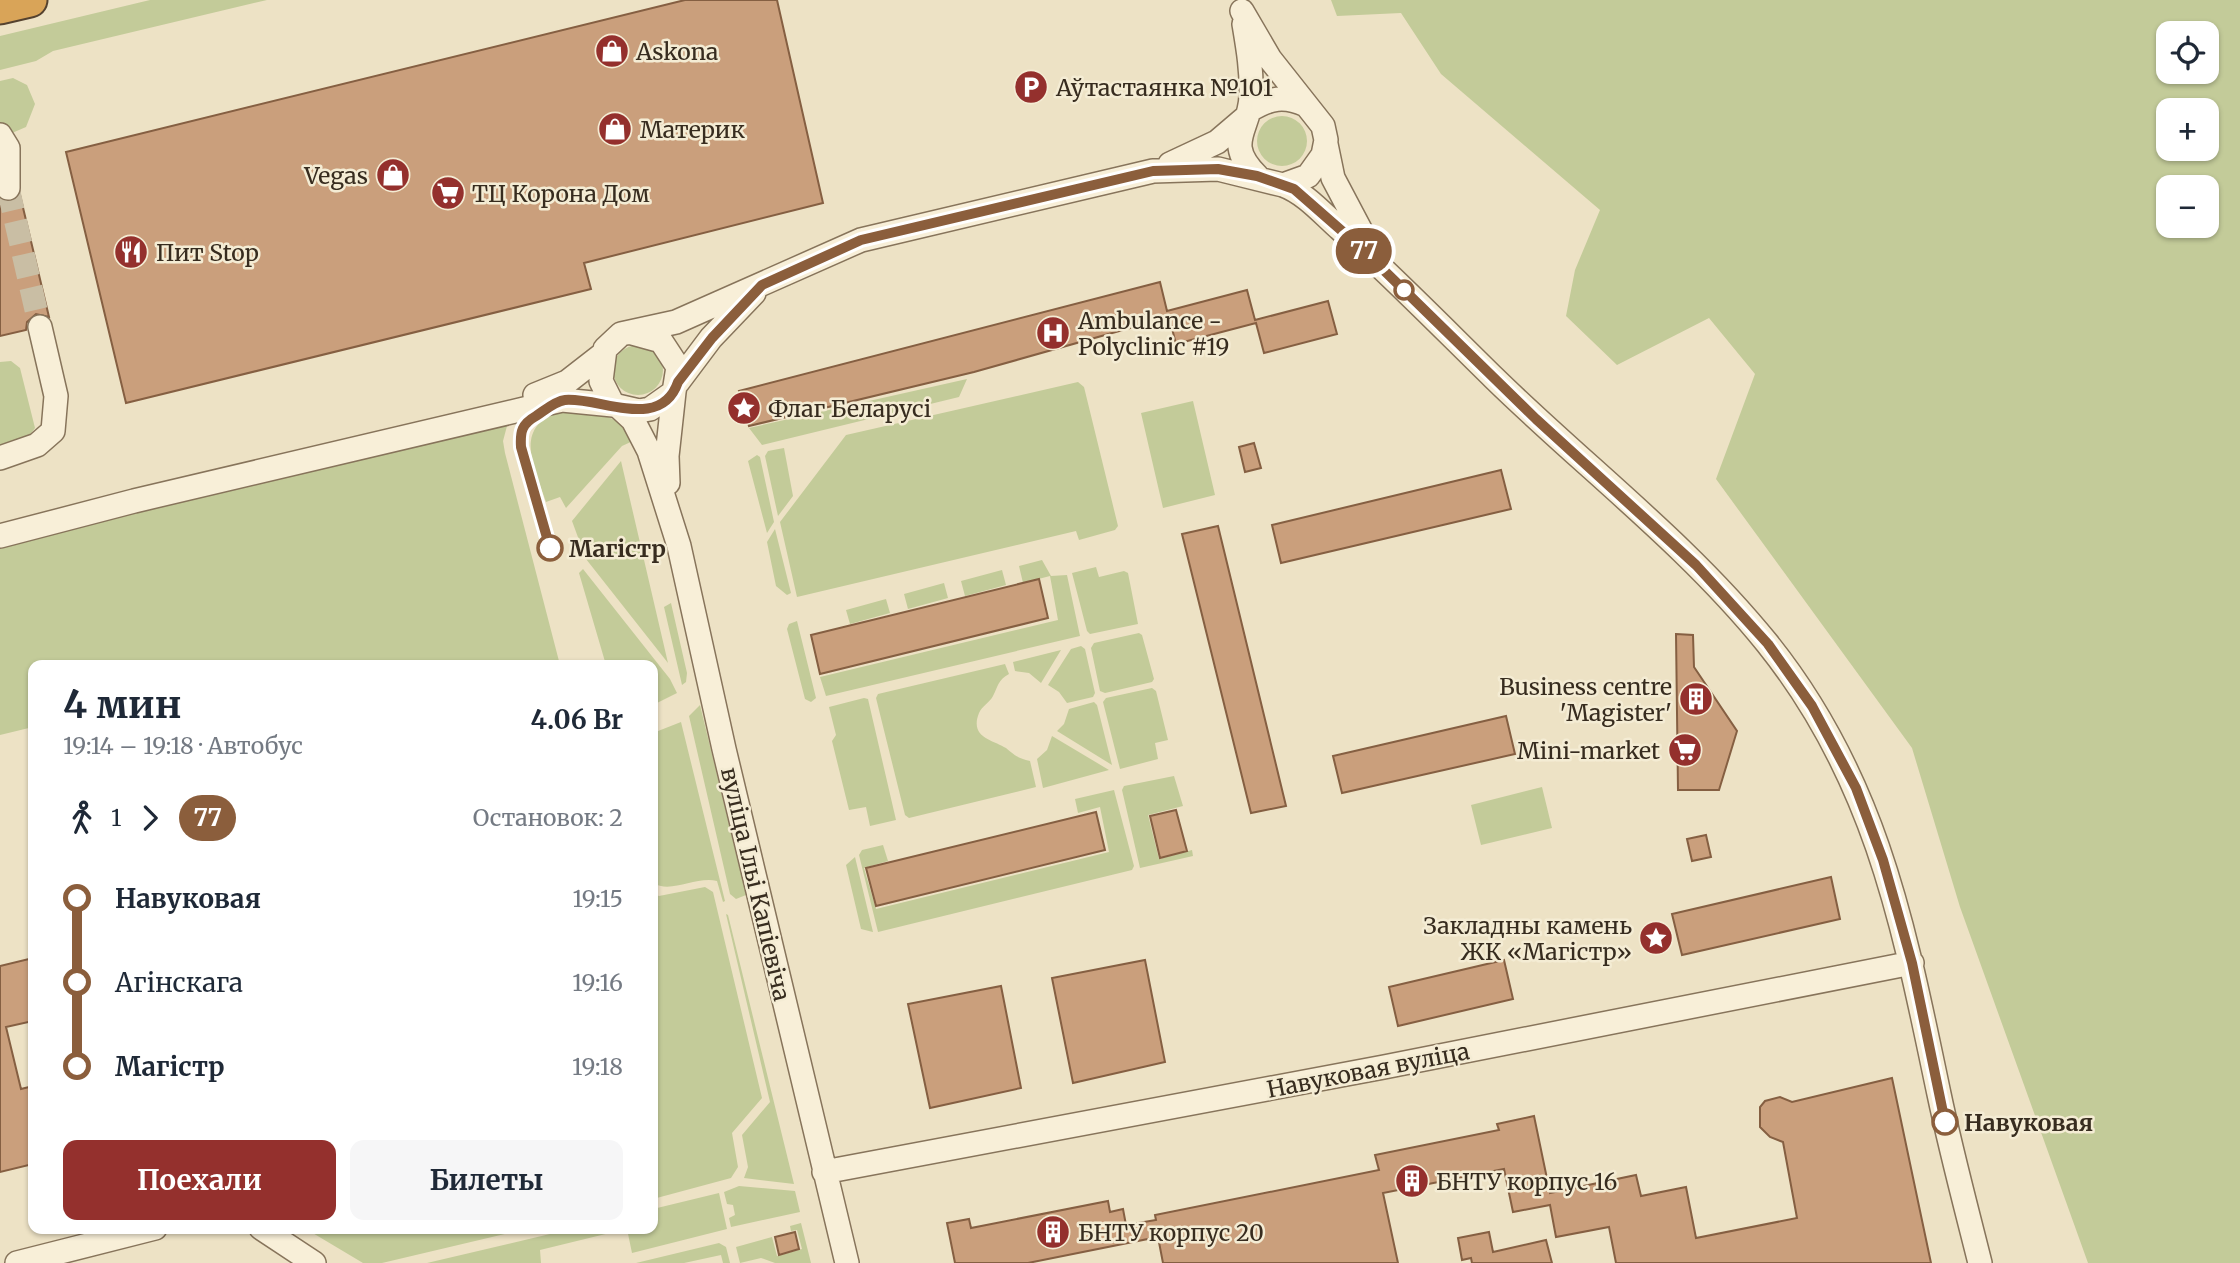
<!DOCTYPE html>
<html lang="ru">
<head>
<meta charset="utf-8">
<style>
	body { margin:0; font-family:Merriweather,serif; background:#f6f6f7; color:#1f2937; height:100vh; display:flex; flex-direction:column; font-size:26px; white-space:nowrap }
	* { box-sizing:border-box; margin:0 }
	p { font-size:23px; color:#747a83 }
	.icon { flex:none; width:38px; height:38px; fill:none; stroke:currentColor; stroke-width:2; stroke-linecap:round; stroke-linejoin:round }
	.map { position:relative; flex:1; overflow:hidden }
	.panel { position:absolute; left:28px; top:660px; width:630px; height:574px; display:flex; flex-direction:column; background:#fff; border-radius:14px; box-shadow:0 2px 5px #0004 }
	.panel>* { flex:none }
	.badge { padding:0 14px; border-radius:23px; font-size:24px; line-height:46px }
	.fabs { position:absolute; left:2156px; top:21px; display:grid; gap:14px }
	.fabs a { display:grid; place-items:center; width:63px; height:63px; border-radius:14px; background:#fff; box-shadow:0 2px 5px #0004; font-size:35px }
	.map>.badge { position:absolute; translate:-50% -50%; box-shadow:0 0 0 4px #fff }
	.legs { display:flex; align-items:center; gap:10px; height:77px; padding:0 35px; font-size:23px }
	.legs p { margin-inline-start:auto }
	.overview { display:flex; align-items:center; justify-content:space-between; height:119px; padding:0 35px }
	h1 { font-size:38px; font-weight:700; line-height:52px }
	.cta { display:flex; gap:14px; margin-top:auto; padding:14px 35px }
	.cta a { flex:1; height:80px; border-radius:14px; background:#94302d; color:#fff; font-size:28px; font-weight:700; line-height:80px; text-align:center }
	.cta a+a { background:#f6f6f7; color:#1f2937 }
	ul { padding:0 35px; list-style:none }
	li { display:flex; align-items:center; gap:24px; height:84px; font-size:26px }
	li i { display:grid; place-items:center; width:10px; height:100%; margin:0 9px; background:currentColor }
	li i::after { content:''; width:18px; height:18px; margin:-9px; border:5px solid; border-radius:50%; background:#fff }
	li p { margin-inline-start:auto }
	li:first-child i { background:linear-gradient(#0000 50%,currentColor 0) }
	li:last-child i { background:linear-gradient(currentColor 50%,#0000 0) }
	.map>svg:first-child { display:block }
	.green { fill:#c3cb99; fill-rule:evenodd }
	.building { fill:#ca9f7c; stroke:#855f42; stroke-width:2 }
	.lines { fill:none; stroke-linecap:round; stroke-linejoin:round }
	.minor-tunnel { stroke:#c9bea4; stroke-width:23; stroke-dasharray:23 11; stroke-linecap:butt }
	.minor-casing { stroke:#87745b; stroke-width:26 }
	.highway-casing { stroke:#55422f; stroke-width:37 }
	.minor { stroke:#f8efd8; stroke-width:23 }
	.highway { stroke:#d9a458; stroke-width:33 }
	.line-1-casing { stroke:#fff; stroke-width:16 }
	.line-1 { stroke:#8b5e3c; stroke-width:10 }
	.stop-1-dot { fill:#fff; stroke:#8b5e3c; stroke-width:3.5 }
	.labels { text-anchor:middle; dominant-baseline:central; stroke-width:5; stroke-linejoin:round; paint-order:stroke }
	.poi-label { font-size:23px; fill:#372c1f; stroke:#f4ecd4; text-anchor:start }
	.stop-label { font-size:23px; font-weight:bold; fill:#372c1f; stroke:#f4ecd4; text-anchor:start }
	.street-label { font-size:23px; fill:#372c1f; stroke:#f4ecd4 }
</style>
</head>
<body>
<div class="map">
<svg width="2240" height="1263" viewBox="0 0 2240 1263">
	<rect width="100%" height="100%" fill="#ede2c5"/>
	<path class="green" d="M150,0H267L53,51L36,61L0,70V36Z
		M1331,0H2240V1263H2088L1960,907L1912,748L1716,479L1755,374L1709,318L1617,365L1566,316L1575,270L1600,210L1441,74L1401,13L1337,16ZM2207,33V72H2168V33ZM2207,110V149H2168V110ZM2168,187H2207V226H2168Z
		M13,78L27,85L35,104L26,127L12,133L0,126V81Z
		M1257 141a25 25 0 1 1 50 0a25 25 0 1 1-50 0Z
		M613 370a25 25 0 1 1 50 0a25 25 0 1 1-50 0Z
		M11,361L20,368L35,428L29,436L0,445V362Z
		M967,379L959,397L762,445L749,428Z
		M1078,382L1084,387L1118,526L1115,530L1079,540L1076,531L797,597L780,522L846,435Z
		M1193,401L1215,495L1163,508L1141,413Z
		M564,409C592,411 620,414 635,440L622,446L566,508L560,497L546,502C533,464 512,426 564,409Z
		M504,423L507,426L503,441L505,453L560,665H315L309,662L290,665H33V727L0,735V546Z
		M784,448L793,496L778,516L765,456L768,451Z
		M757,455L760,457L774,522L767,533L748,461Z
		M621,461L668,663L586,559L572,521Z
		M775,529L791,593L787,595L776,586L767,542Z
		M1042,560L1051,576L1067,575L1080,636L826,696L820,677L1058,620L1050,576L1023,583L1019,566Z
		M1096,567L1099,577L1124,571L1128,573L1138,624L1090,634L1087,631L1072,573Z
		M583,569L670,679L677,693L653,705V665H606L579,573Z
		M1002,570L1006,585L965,596L961,581Z
		M944,583L948,598L908,609L904,594Z
		M886,599L890,613L850,624L846,610Z
		M671,603L687,673L686,682L682,685L664,607Z
		M797,621L816,698L811,702L805,699L787,629L789,624Z
		M1139,633L1142,635L1154,679L1152,682L1105,693L1100,691L1091,648L1094,643Z
		M1081,646L1085,649L1095,693L1093,697L1067,703L1059,692L1048,685L1071,649Z
		M1061,650L1041,683L1029,673L1015,671L1013,662Z
		M1005,664L1009,674C998,680 998,686 993,696C990,702 982,706 979,713C969,738 994,740 1006,748C1014,755 1019,759 1030,761L1036,787L909,818L905,815L876,698L878,694Z
		M1152,688L1156,691L1168,740L1155,743L1158,759L1120,769L1103,702L1106,698Z
		M864,698L868,699L896,820L870,826L866,807L849,810L832,741L836,735L829,707Z
		M1094,702L1097,705L1112,765L1057,731L1064,724L1069,709Z
		M700,705L746,895L736,899L730,894L689,716Z
		M681,722L725,901L723,902L717,881C696,876 671,894 653,883V733Z
		M1052,736L1109,770L1043,788L1037,759L1047,750Z
		M1174,776L1183,806L1148,815L1159,859L1192,850L1193,856L1140,868L1122,790L1124,786Z
		M1542,787L1552,828L1481,845L1471,805Z
		M1114,790L1134,866L1132,870L878,932L859,855L862,850L883,845L888,861L864,868L876,909L1109,852L1100,807L1078,813L1075,799Z
		M855,857L873,932L861,929L846,865Z
		M705,887L713,892L762,1098L732,1133L738,1167L731,1178L653,1199V893L659,896Z
		M726,914L728,915L794,1184L744,1178L748,1167L742,1135L770,1102Z
		M739,1186L795,1191L800,1212L731,1227L729,1218L735,1215L733,1205L727,1204L724,1192Z
		M719,1193L727,1229L632,1253L627,1229L653,1228V1209Z
		M801,1223L811,1263H775L761,1258L740,1263L736,1247L772,1237L777,1256L802,1249L797,1230L791,1231L790,1226Z
		M306,1229H526L382,1263H363Z
		M571,1229H626L540,1250L541,1263H427Z
		M719,1243L726,1247L730,1263H723L721,1255L684,1263H636Z"/>
	<path class="building" d="M685,0H777L823,203L584,263L591,289L126,403L66,152Z
		M20,195L49,317L36,314L27,322L26,330L0,336V199L9,202Z
		M1160,282L1167,311L1247,290L1255,320L1328,301L1337,334L1264,353L1256,323L1176,344L1169,317L974,372L749,426L739,391Z
		M1254,443L1261,468L1245,472L1239,447Z
		M1501,470L1511,509L1281,563L1272,525Z
		M1218,526L1286,806L1251,813L1182,534Z
		M1039,579L1048,618L820,674L811,635Z
		M1676,634L1693,635L1694,667L1737,731L1719,790H1678Z
		M1506,716L1515,754L1342,793L1333,756Z
		M1176,810L1187,851L1160,858L1150,816Z
		M1096,812L1105,850L876,906L866,868Z
		M1706,835L1711,857L1692,861L1687,839Z
		M1831,877L1840,919L1682,955L1672,914Z
		M33,958V1021L6,1027L21,1089L33,1086V1164L0,1172V966Z
		M1145,960L1165,1062L1073,1083L1052,978Z
		M1504,960L1513,999L1398,1026L1389,987Z
		M1001,986L1021,1088L930,1108L908,1004Z
		M1892,1078L1931,1263H1616L1609,1227L1556,1237L1550,1205L1513,1212L1504,1169L1383,1193L1398,1263H1163L1158,1237L1028,1263H955L947,1223L969,1219L971,1228L1108,1201L1110,1212L1123,1209L1126,1225L1156,1220L1155,1215L1379,1170L1375,1155L1499,1130L1497,1124L1534,1116L1550,1193L1636,1175L1641,1196L1686,1187L1696,1238L1797,1218L1783,1142L1770,1137L1760,1127V1107L1765,1101L1780,1097L1792,1102Z
		M795,1232L799,1249L779,1255L775,1237Z
		M1489,1232L1493,1252L1546,1240L1552,1263H1472L1471,1258L1462,1260L1458,1238Z"/>
	<g class="lines">
		<path class="minor-tunnel" d="M8,188L40,327"/>
		<g class="minor-casing">
			<path id="minor" d="M1244,24C1248,48 1252,71 1251,96C1250,131 1223,142 1257,176
				M1250,110C1270,98 1284,95 1306,105
				M0,135L8,148V188
				M1326,144L1333,178L1371,250
				M1170,164L1217,142L1244,119
				M1283,185C1305,193 1322,213 1340,229C1393,277 1443,328 1494,378C1585,467 1687,544 1767,643C1877,780 1904,928 1939,1094C1951,1151 1966,1207 1980,1263
				M632,333L661,341L678,367L674,392L650,409L639,411L613,405L601,381L605,349L621,334L676,322L861,240L1153,171L1218,169L1283,185L1308,176L1323,155L1326,140L1323,126L1270,59L1242,11
				M678,382L711,338L754,293
				M535,395L567,382L603,354
				M620,408L633,420L649,451L679,546L724,749L847,1263
				M0,458L37,445L53,431L56,396L40,327
				M668,483L667,456L674,392
				M0,536L134,501L562,400L613,405
				M824,1172L1384,1067L1912,963
				M261,1228L314,1263
				M17,1263L155,1228"/>
		</g>
		<g class="highway-casing">
			<path id="highway" d="M0,7L30,0"/>
		</g>
		<use href="#minor" class="minor"/>
		<use href="#highway" class="highway"/>
	</g>
	<g class="lines">
		<g class="line-1-casing">
			<path id="line-1" d="M550,548L521,447C520,431 522,424 536,416C544,411 555,401 565,400C601,397 661,432 678,382L712,338L762,285L861,240L1153,171L1218,169L1257,176L1294,189L1358,245L1536,419L1696,565L1768,644L1812,706L1856,788L1883,860L1912,963L1945,1122"/>
		</g>
		<use href="#line-1" class="line-1"/>
	</g>
	<defs>
		<g id="shop-disc" transform="scale(1.75)"><circle r="9.5" fill="#94302d" stroke="#f4ecd4"/><path d="M-5-2.5h2.3a2.7 3.5 0 0 1 5.4 0H5L5.5 6h-11ZM-1.5-2.5h3a1.5 2.3 0 0 0-3 0Z" fill="#fff"/></g>
		<g id="parking-disc" transform="scale(1.75)"><circle r="9.5" fill="#94302d" stroke="#f4ecd4"/><path d="M-3.5-5.5H1a3.5 3.5 0 0 1 0 7H-1V5.5H-3.5ZM-1-3.4V-.6H.8a1.4 1.4 0 0 0 0-2.8Z" fill="#fff"/></g>
		<g id="supermarket-disc" transform="scale(1.75)"><circle r="9.5" fill="#94302d" stroke="#f4ecd4"/><path d="M-6-5.5h2.5l.6 2H6L4.5 2H-2.5L-4.4-4H-6ZM-1.5 3.2a1.3 1.3 0 1 0 .1 0ZM3 3.2a1.3 1.3 0 1 0 .1 0Z" fill="#fff"/></g>
		<g id="restaurant-disc" transform="scale(1.75)"><circle r="9.5" fill="#94302d" stroke="#f4ecd4"/><path d="M-5-6h1v4h1v-4h1v4h1v-4h1v5L-1.5 .5V6h-2V.5L-5-1ZM5-6V6H3V1.5H1.5Q1.5-4 5-6Z" fill="#fff"/></g>
		<g id="hospital-disc" transform="scale(1.75)"><circle r="9.5" fill="#94302d" stroke="#f4ecd4"/><path d="M-5-5h3v3.5h4V-5h3V5h-3V1.5h-4V5h-3Z" fill="#fff"/></g>
		<g id="sight-disc" transform="scale(1.75)"><circle r="9.5" fill="#94302d" stroke="#f4ecd4"/><path d="M0-6L1.8-2.2L6-1.7L2.9 1.2L3.7 5.4L0 3.3L-3.7 5.4L-2.9 1.2L-6-1.7L-1.8-2.2Z" fill="#fff"/></g>
		<g id="building-disc" transform="scale(1.75)"><circle r="9.5" fill="#94302d" stroke="#f4ecd4"/><path d="M-4-6H4V6H1V3H-1V6H-4ZM-2.5-4.3h1.7v1.8h-1.7ZM.8-4.3h1.7v1.8H.8ZM-2.5-1h1.7V.8h-1.7ZM.8-1h1.7V.8H.8Z" fill="#fff"/></g>
	</defs>
	<g fill-rule="evenodd">
		<use href="#shop-disc" x="612" y="51"/>
		<use href="#parking-disc" x="1031" y="87"/>
		<use href="#shop-disc" x="615" y="129"/>
		<use href="#shop-disc" x="393" y="175"/>
		<use href="#supermarket-disc" x="448" y="193"/>
		<use href="#restaurant-disc" x="131" y="252"/>
		<use href="#hospital-disc" x="1053" y="333"/>
		<use href="#sight-disc" x="744" y="408"/>
		<use href="#building-disc" x="1696" y="699"/>
		<use href="#supermarket-disc" x="1685" y="750"/>
		<use href="#sight-disc" x="1656" y="938"/>
		<use href="#building-disc" x="1412" y="1181"/>
		<use href="#building-disc" x="1053" y="1232"/>
	</g>
	<g class="stop-1-dot">
		<circle cx="1404" cy="290" r="9"/>
		<circle cx="550" cy="548" r="12"/>
		<circle cx="1945" cy="1122" r="12"/>
	</g>
	<g class="labels">
		<g class="poi-label">
			<text x="636" y="51">Askona</text>
			<text x="1056" y="87">Аўтастаянка №101</text>
			<text x="640" y="129">Материк</text>
			<text x="368" y="175" text-anchor="end">Vegas</text>
			<text x="472" y="193">ТЦ Корона Дом</text>
			<text x="156" y="252">Пит Stop</text>
			<text x="1078" y="320">Ambulance -<tspan x="1078" dy="26">Polyclinic #19</tspan></text>
			<text x="768" y="408">Флаг Беларусі</text>
			<text x="1672" y="686" text-anchor="end">Business centre<tspan x="1672" dy="26">'Magister'</tspan></text>
			<text x="1660" y="750" text-anchor="end">Mini-market</text>
			<text x="1632" y="925" text-anchor="end">Закладны камень<tspan x="1632" dy="26">ЖК «Магістр»</tspan></text>
			<text x="1436" y="1181">БНТУ корпус 16</text>
			<text x="1078" y="1232">БНТУ корпус 20</text>
		</g>
		<g class="stop-label">
			<text x="569" y="548">Магістр</text>
			<text x="1964" y="1122">Навуковая</text>
		</g>
		<g class="street-label">
			<text transform="translate(756 884) rotate(77)">вуліца Ільі Капіевіча</text>
			<text transform="translate(1368 1070) rotate(-11)">Навуковая вуліца</text>
		</g>
	</g>
</svg>
<div class="fabs">
<a><svg class="icon" aria-label="locate" viewBox="0 0 24 24"><circle cx="12" cy="12" r="6"/><path d="M12 2v4M12 18v4M2 12h4M18 12h4"/></svg></a>
<a>+</a>
<a>−</a>
</div>
<b class="badge" style="left:1364px;top:251px;background:#8b5e3c;color:#fff">77</b>
<section class="panel">
<div class="overview"><div><h1>4 мин</h1><p>19:14 – 19:18 · Автобус</p></div><b>4.06 Br</b></div>
<div class="legs"><svg class="icon" aria-label="walk" viewBox="0 0 24 24"><circle cx="13" cy="4" r="2"/><path d="M13 8l-2 6 4 7M11 14l-3 7M7 12l3-4h3l4 4"/></svg>1<svg class="icon" aria-label="forward" viewBox="0 0 24 24"><path d="M9 5l7 7-7 7"/></svg><b class="badge" style="background:#8b5e3c;color:#fff">77</b><p>Остановок: 2</p></div>
<ul>
<li><i style="color:#8b5e3c"></i><b>Навуковая</b><p>19:15</p></li>
<li><i style="color:#8b5e3c"></i><span>Агінскага</span><p>19:16</p></li>
<li><i style="color:#8b5e3c"></i><b>Магістр</b><p>19:18</p></li>
</ul>
<div class="cta"><a>Поехали</a><a>Билеты</a></div>
</section>
</div>
</body>
</html>
